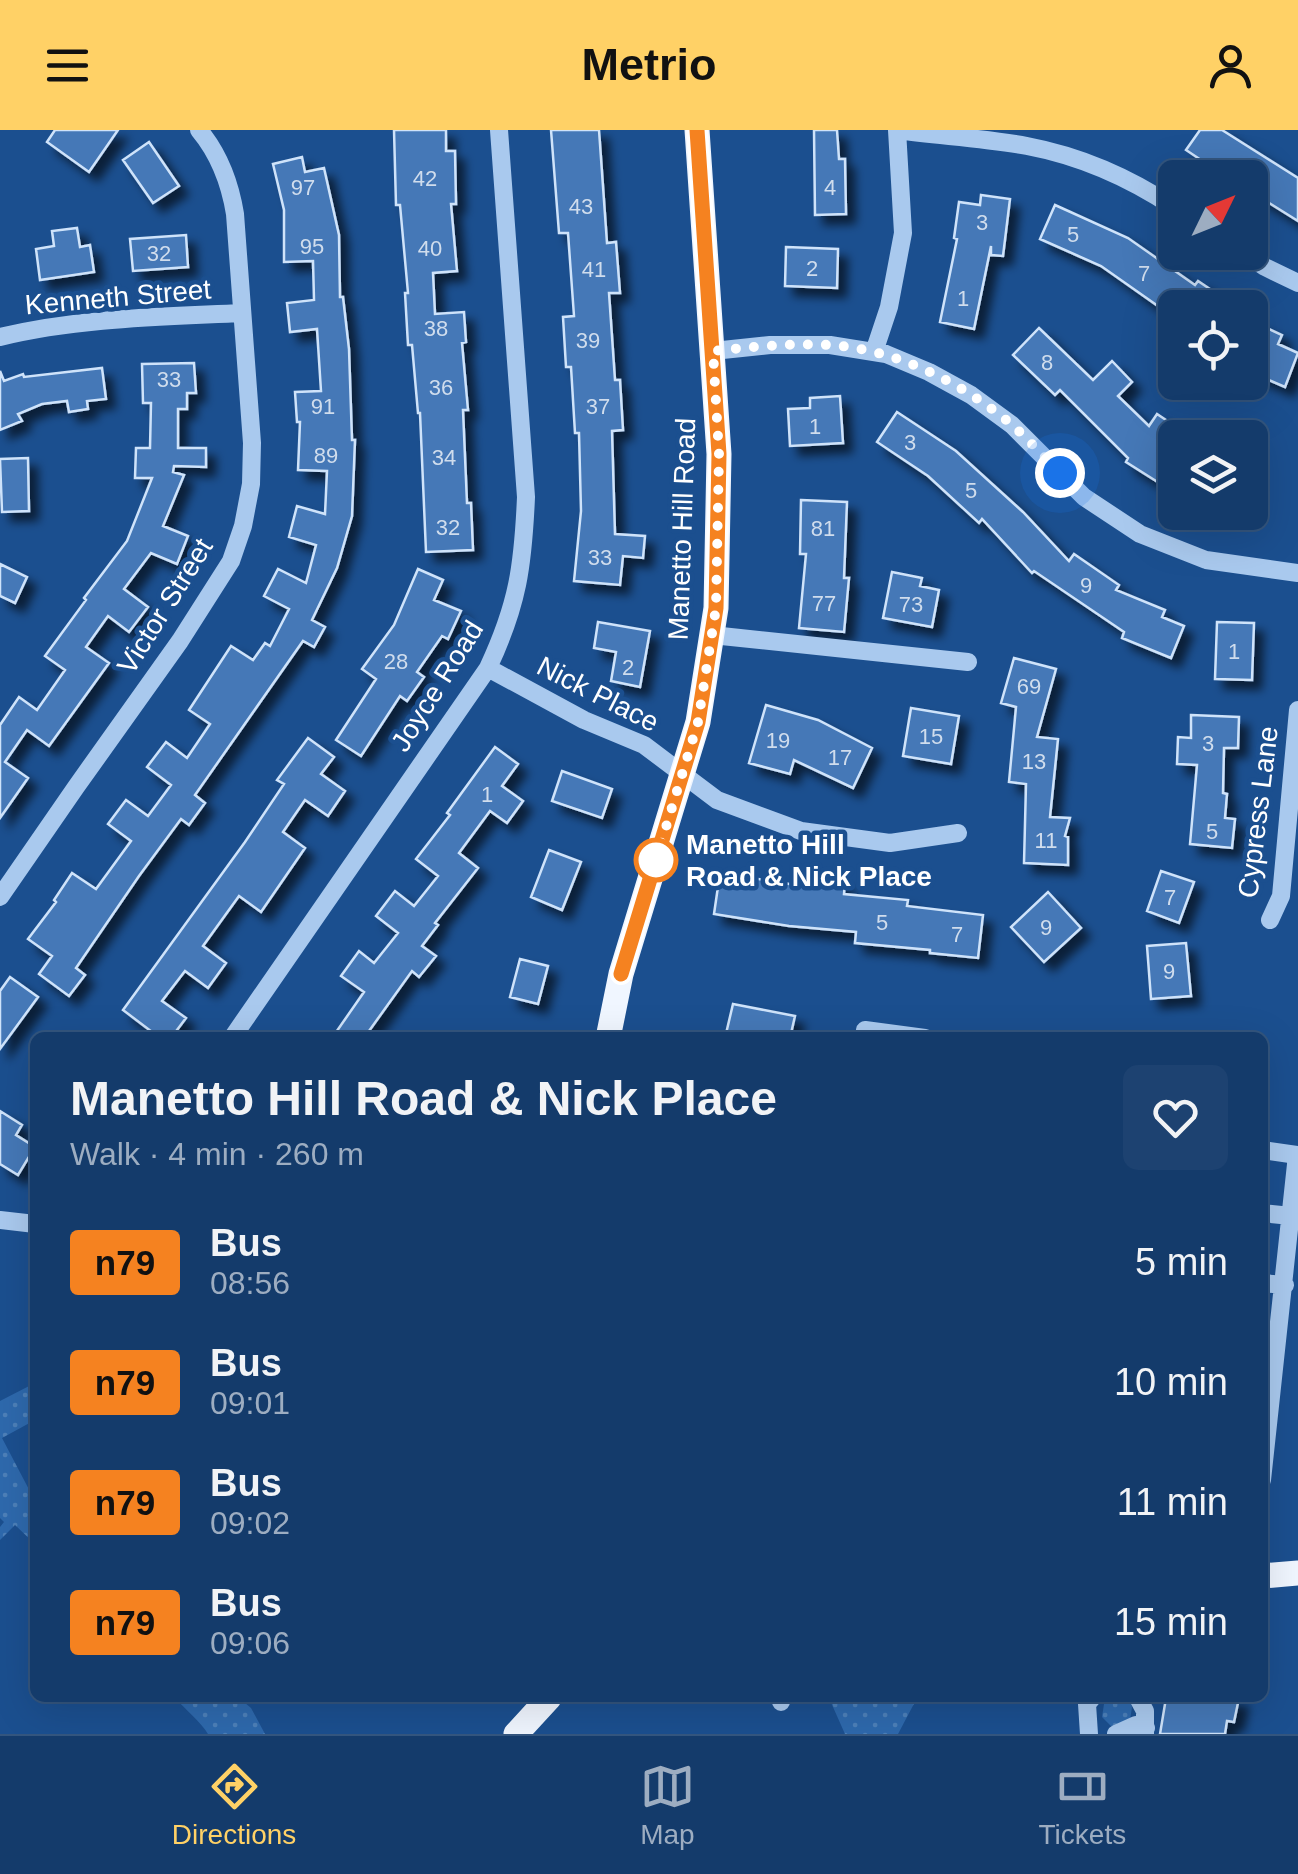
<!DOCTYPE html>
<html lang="en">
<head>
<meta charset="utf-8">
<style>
	body { margin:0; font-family:Arial,sans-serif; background:#1d4271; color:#f1f3f6; height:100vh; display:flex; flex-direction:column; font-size:38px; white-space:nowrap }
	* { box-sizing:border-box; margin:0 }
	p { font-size:32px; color:#9dadc1 }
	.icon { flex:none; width:55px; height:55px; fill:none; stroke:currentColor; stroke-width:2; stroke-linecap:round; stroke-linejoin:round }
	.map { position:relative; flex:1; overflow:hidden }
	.panel { position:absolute; left:30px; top:902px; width:1238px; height:670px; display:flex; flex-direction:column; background:#143b6b; border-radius:15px; box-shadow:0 10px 40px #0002,0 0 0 2px #33557e }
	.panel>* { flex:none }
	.badge { padding:0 20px; border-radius:8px; font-size:35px; line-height:65px }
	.needle { width:65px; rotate:47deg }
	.controls { position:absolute; left:1158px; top:30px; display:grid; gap:20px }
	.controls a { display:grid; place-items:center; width:110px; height:110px; border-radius:15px; background:#143b6b; box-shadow:0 10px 40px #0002,0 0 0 2px #33557e; font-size:50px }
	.you { position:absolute; width:50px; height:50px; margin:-25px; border:8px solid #fff; border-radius:50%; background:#1a73e8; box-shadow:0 0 0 15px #1a73e833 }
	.map>.badge { position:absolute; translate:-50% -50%; box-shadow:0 0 0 5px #fff }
	.round { display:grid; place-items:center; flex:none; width:105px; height:105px; border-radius:15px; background:#1d4271 }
	.overview { display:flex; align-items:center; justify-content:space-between; height:170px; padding:0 40px }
	h1 { font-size:48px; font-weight:700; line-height:75px }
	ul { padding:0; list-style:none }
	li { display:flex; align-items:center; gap:30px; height:120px; padding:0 40px }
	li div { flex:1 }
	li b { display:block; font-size:38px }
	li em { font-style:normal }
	li .badge { min-width:110px; font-weight:700; text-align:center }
	header { display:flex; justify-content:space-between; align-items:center; height:130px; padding:0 40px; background:#ffd166; color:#111; font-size:45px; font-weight:700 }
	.tabs { display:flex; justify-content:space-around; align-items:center; height:140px; border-top:2px solid #33557e; background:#143b6b; font-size:28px; color:#9dadc1 }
	.tabs a { display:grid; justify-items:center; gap:5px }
	.tabs .active { color:#ffd166 }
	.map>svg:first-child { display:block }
	.grass { fill:url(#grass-dots) }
	.building { fill:#4478b7; stroke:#cfe3fa; stroke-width:2.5; filter:url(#shadow) }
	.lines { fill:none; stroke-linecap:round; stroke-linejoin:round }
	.minor { stroke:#a9c9ee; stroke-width:18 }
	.major { stroke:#f0f6ff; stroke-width:25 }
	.line-casing { stroke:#fff; stroke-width:22 }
	.line { stroke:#f58220; stroke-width:15 }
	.walk { stroke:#fff; stroke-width:10; stroke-dasharray:0 18 }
	.stop-dot { fill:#fff; stroke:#f58220; stroke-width:5 }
	.labels { text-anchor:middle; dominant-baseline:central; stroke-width:9; stroke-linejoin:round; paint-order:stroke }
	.number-label { font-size:22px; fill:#d0dded }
	.street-label { font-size:28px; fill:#fff; stroke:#1b4f8f }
	.stop-label { font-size:28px; font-weight:bold; fill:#fff; stroke:#1b4f8f; text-anchor:start }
</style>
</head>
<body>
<header><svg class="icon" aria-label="menu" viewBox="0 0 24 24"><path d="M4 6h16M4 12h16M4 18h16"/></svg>Metrio<svg class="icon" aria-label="person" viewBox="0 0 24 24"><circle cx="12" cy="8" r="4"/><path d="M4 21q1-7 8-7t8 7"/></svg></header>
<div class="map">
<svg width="1298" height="1604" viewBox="0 0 1298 1604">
	<defs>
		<pattern id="grass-dots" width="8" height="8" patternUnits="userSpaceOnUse" patternTransform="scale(2.5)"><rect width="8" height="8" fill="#2e69ad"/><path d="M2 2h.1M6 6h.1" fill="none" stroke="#4d80b9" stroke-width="1.8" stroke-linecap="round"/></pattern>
		<filter id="shadow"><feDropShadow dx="9" dy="9" stdDeviation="5" flood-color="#0009"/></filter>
	</defs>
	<rect width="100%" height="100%" fill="#1b4f8f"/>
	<path class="grass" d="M35,1253V1290L2,1308L35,1371V1414L15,1395L0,1410V1397L4,1392L0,1388V1271Z
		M175,1568H239L251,1578L265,1604H208C202,1593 184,1578 175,1568Z
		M829,1568H917L898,1604H845Z
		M1105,1568H1129L1132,1577L1130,1590L1118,1597L1111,1596L1102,1587Z"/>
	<path class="building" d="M55,0H118L89,42L47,12Z
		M394,0H446V21H455L456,74H451L457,141L433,143L435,184L464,182L466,212L462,213L468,280H463L467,373H471L473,420L426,422L420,283H418L412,215H408L405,163H408L400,75H396Z
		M551,0H599L607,113L616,112L620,163H609L615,250H620L623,300L612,301L615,404L645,406L643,428L623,426L620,455L574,451L581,381L579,303H575L571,237H566L563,187L574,186L568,103H559Z
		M814,0H837L839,29H845L846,84L815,85Z
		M1200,0H1222L1298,48V91L1250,61V48H1228L1186,20Z
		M149,12L179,56L153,73L123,30Z
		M302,27L305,42L324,38L339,105L340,167H343L349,219L352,310H355L352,386L337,438L312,490L325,497L314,517L303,511L195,665L205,673L189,695L181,689L139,746L76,838L85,845L69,866L39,844L52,826L28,809L56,772L54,770L72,743L96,759L131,711L108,694L126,670L148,686L171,655L147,637L166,612L187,628L210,594L189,580L231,516L253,530L265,513L270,516L289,479L264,466L278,439L306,453L316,415L289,407L297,376L325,384L327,341L298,340L300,292H297L295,262L321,261L317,199L290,202L287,173L314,170L313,131L284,132V80L273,34Z
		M981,65L1010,69L1003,126L991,125V116L974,199L940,192L957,109L954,108L959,72L980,75Z
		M1055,75L1128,108L1195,155L1198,151L1238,178H1175V188L1101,136L1040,109Z
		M77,98L80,117L90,115L94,142L40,150L36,119L54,116L52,101Z
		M186,105L188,137L133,141L130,109Z
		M786,117L838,119L837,158L785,156Z
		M1256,193L1282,205L1278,214L1298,223L1285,257L1250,242V206Z
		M1039,198L1093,250L1112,231L1132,252L1118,266L1149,296L1157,284L1181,300L1175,308V363L1126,332L1128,328L1060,260L1055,265L1013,225Z
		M194,233L196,263H187V279H178V318H206V337L174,336L173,342L184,345L163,396L188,406L177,434L151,423L124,459L148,477L129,502L108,486L86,517L109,533L49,616L27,600L5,632L28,648L0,688V595L19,567L37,580L65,540L45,526L86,470L84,468L127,411L152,348H135L136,318H150L151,273H143L142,234Z
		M102,238L106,269L87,271L88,279L69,282L67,271L42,274L18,284L22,291L0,300V241L4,251L23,244L24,247Z
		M840,266L843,313L790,316L788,279L810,278V268Z
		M897,282L956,321L1023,382L1069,431L1074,424L1119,455L1116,460L1165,480L1162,487L1184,496L1171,528L1122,508L1124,502L1034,441L1032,443L982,389L979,393L928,346L877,312Z
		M28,328L29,381L2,382L0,329Z
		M801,370L847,372L844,448H849L844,502L799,498L806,424H800Z
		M0,434L27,447L15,473L0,466Z
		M418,439L443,450L434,470L461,481L448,509L442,506L417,542L424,547L407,571L400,566L361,626L336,610L376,549L362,539L394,495Z
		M892,442L922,448L920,456L939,460L932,497L883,488Z
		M598,492L650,501L640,557L611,551L616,522L594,518Z
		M1217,492L1254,493L1252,550L1215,549Z
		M1014,528L1056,539L1037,607L1058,609L1050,687L1070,688L1065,706L1068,707V735L1024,733L1026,654L1009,652L1016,577L1001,573Z
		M766,575L818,590L872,618L853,658L794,630L790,644L749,633Z
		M911,578L959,586L951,634L903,626Z
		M1191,585L1239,587L1238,618H1224L1223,663L1227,664L1225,688L1235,689L1232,718L1190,714L1197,635L1177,634L1178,607L1191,608Z
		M308,608L334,627L321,644L345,661L328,686L305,670L283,702L305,718L261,782L239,766L203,816L226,833L208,858L185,841L162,871L186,888L171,908H160L123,880L245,712L284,654L277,650Z
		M495,617L518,634L502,656L523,671L507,693L490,681L459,723L478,738L435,793L438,795L422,816L436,826L419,847L412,841L364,908H332L364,862L341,846L359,821L374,833L398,803L376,786L395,761L414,776L438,746L416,729L450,685L447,683Z
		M562,641L612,659L602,688L552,671Z
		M549,720L581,732L562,780L531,767Z
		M1161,741L1194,752L1179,793L1147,781Z
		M720,743L796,755L797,748L845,753L844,764L908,770L907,776L983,785L978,828L930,823V820L855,813L856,802L789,796L714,784Z
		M1048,762L1081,798L1044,832L1011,797Z
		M1186,813L1191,866L1151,869L1147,816Z
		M520,829L548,836L538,874L510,867Z
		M10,847L38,867L0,919V861Z
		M733,874L795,886L790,908H725Z
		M0,981L22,995L16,1005L35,1017L18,1045L0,1034Z
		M1166,1568H1239L1234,1592L1227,1591L1225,1604H1160Z"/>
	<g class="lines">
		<path class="minor" d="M897,0C940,6 984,8 1027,16C1080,26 1130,48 1175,78
			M1243,122L1265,137L1298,153
			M0,207C78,188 161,187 242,183
			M713,221L770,215H830L886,224L929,242L971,265L1012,295L1084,367L1140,404L1206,430L1298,443
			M874,222L889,177L903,103L897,0
			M712,505L968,532
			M488,538L584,590L644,615L717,670L801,701L890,713L958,703
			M0,767L76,657L180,511L231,431L243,396L251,354L252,313L235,84C230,53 219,24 199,0
			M1270,790L1281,766L1298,580
			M232,908L488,538C518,474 523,436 526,367L499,0
			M864,908L865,900L925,908
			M1262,1020L1297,1025L1262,1350
			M1262,1083L1291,1086
			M0,1090L35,1094
			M1262,1153L1285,1155
			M781,1568V1572
			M1138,1568L1145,1581V1604
			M1089,1604L1087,1574L1092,1568
			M1116,1604L1136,1595L1146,1598"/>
		<path class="major" d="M608,908L621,844L698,592L716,478L719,324L697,0
			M1262,1446L1298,1443
			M516,1604L549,1568"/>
	</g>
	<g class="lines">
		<g class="line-casing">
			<path id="line" d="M621,844L698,592L716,478L719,324L697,0"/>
		</g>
		<use href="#line" class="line"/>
		<path class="walk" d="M656,730L698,592L716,478L719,324L713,221C751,217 790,213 829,215C895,219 961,252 1011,294C1028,309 1044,327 1060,343"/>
	</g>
	<circle class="stop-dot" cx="656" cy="730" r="20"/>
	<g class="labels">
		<g class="number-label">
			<text x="425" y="48">42</text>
			<text x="303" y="57">97</text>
			<text x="830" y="57">4</text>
			<text x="581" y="76">43</text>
			<text x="982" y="92">3</text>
			<text x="1073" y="104">5</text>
			<text x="312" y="116">95</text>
			<text x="430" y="118">40</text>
			<text x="159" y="123">32</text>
			<text x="812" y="138">2</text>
			<text x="594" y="139">41</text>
			<text x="1144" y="143">7</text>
			<text x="963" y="168">1</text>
			<text x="436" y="198">38</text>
			<text x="588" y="210">39</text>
			<text x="1047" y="232">8</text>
			<text x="169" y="249">33</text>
			<text x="441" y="257">36</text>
			<text x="323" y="276">91</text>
			<text x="598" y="276">37</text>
			<text x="815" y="296">1</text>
			<text x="910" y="312">3</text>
			<text x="326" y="325">89</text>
			<text x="444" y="327">34</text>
			<text x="971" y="360">5</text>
			<text x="448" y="397">32</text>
			<text x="823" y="398">81</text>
			<text x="600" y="427">33</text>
			<text x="1086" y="455">9</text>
			<text x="824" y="473">77</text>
			<text x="911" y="474">73</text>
			<text x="1234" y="521">1</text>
			<text x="396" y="531">28</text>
			<text x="628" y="537">2</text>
			<text x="1029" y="556">69</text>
			<text x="931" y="606">15</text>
			<text x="778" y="610">19</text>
			<text x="1208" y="613">3</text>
			<text x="840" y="627">17</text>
			<text x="1034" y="631">13</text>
			<text x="487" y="664">1</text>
			<text x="1212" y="701">5</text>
			<text x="1046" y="710">11</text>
			<text x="1170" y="767">7</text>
			<text x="882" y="792">5</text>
			<text x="1046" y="797">9</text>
			<text x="957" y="804">7</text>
			<text x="1169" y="841">9</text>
		</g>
		<g class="street-label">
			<text transform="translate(118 167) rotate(-5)">Kenneth Street</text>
			<text transform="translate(682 399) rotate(-88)">Manetto Hill Road</text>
			<text transform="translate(165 476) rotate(-58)">Victor Street</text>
			<text transform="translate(437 556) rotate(-58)">Joyce Road</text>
			<text transform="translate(598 564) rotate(27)">Nick Place</text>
			<text transform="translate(1258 682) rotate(-83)">Cypress Lane</text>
		</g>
		<g class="stop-label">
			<text x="686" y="714">Manetto Hill<tspan x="686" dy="32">Road &amp; Nick Place</tspan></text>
		</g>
	</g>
</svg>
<div class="controls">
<a><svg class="needle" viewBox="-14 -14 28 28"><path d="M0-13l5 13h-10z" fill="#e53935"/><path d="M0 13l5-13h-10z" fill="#9dadc1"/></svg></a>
<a><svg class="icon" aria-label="locate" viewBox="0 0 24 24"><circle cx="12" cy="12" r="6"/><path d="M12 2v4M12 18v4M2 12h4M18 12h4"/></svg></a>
<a><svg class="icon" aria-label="layers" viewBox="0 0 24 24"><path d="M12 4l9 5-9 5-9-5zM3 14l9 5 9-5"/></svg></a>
</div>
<div class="you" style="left:1060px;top:343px"></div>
<section class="panel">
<div class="overview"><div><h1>Manetto Hill Road &amp; Nick Place</h1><p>Walk · 4 min · 260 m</p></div><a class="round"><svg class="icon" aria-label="heart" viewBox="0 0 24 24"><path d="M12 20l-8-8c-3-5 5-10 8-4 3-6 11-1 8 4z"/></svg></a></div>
<ul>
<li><span class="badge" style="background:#f58220;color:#111">n79</span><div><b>Bus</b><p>08:56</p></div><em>5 min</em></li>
<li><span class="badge" style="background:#f58220;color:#111">n79</span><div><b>Bus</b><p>09:01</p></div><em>10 min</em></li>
<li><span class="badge" style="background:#f58220;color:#111">n79</span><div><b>Bus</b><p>09:02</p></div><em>11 min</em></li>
<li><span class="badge" style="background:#f58220;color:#111">n79</span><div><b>Bus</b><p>09:06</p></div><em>15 min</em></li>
</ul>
</section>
</div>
<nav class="tabs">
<a class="active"><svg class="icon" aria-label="directions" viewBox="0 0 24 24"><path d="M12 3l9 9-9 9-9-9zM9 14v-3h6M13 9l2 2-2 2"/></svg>Directions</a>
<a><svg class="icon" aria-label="map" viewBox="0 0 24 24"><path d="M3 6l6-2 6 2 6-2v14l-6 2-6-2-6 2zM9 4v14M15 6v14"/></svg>Map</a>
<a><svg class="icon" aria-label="tickets" viewBox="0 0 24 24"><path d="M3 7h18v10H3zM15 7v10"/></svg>Tickets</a>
</nav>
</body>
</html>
